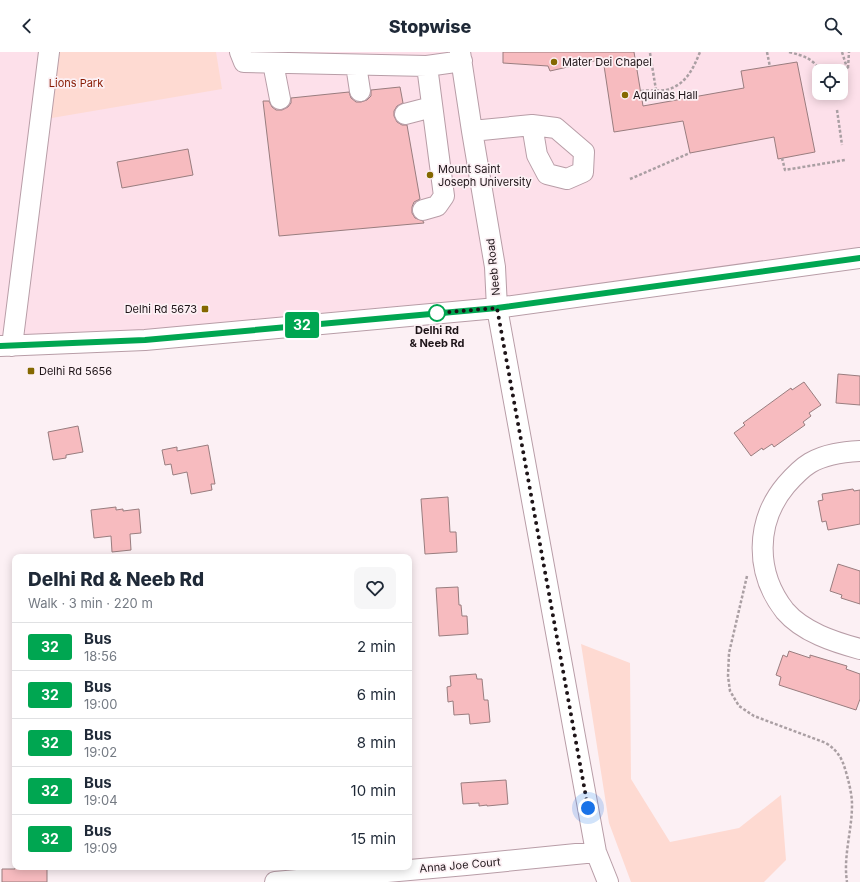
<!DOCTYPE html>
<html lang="en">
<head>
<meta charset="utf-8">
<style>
	body { margin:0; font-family:Inter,sans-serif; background:#f6f6f7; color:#1f2937; height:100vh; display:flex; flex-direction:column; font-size:15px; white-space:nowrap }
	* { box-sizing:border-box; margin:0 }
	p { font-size:13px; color:#747a83 }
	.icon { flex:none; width:22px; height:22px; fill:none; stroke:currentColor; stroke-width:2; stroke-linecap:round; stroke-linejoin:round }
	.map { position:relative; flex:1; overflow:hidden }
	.sheet { position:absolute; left:12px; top:502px; width:400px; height:316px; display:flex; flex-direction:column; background:#fff; border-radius:8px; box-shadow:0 2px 10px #0003 }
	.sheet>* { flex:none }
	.badge { padding:0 8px; border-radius:3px; font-size:14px; line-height:26px }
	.buttons { position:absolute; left:812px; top:12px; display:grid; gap:8px }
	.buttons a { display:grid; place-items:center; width:36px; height:36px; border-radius:8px; background:#fff; box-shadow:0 2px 10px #0003; font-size:20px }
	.you { position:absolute; width:20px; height:20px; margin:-10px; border:3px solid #fff; border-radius:50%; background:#1a73e8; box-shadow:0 0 0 6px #1a73e833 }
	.map>.badge { position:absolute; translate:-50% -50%; box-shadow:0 0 0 2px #fff }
	.round { display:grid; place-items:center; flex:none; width:42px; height:42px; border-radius:8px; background:#f6f6f7 }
	.overview { display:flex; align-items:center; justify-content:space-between; height:68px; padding:0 16px }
	h1 { font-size:19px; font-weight:800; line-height:30px }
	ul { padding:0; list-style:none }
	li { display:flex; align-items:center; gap:12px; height:48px; padding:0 16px; border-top:1px solid #e0e1e3 }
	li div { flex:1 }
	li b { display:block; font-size:15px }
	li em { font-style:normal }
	li .badge { min-width:44px; font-weight:700; text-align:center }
	header { display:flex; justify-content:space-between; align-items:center; height:52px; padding:0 16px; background:#fff; font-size:18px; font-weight:800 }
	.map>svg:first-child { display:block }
	.built { fill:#fde0ea; fill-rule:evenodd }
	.green { fill:#fedad2 }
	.building { fill:#f7bbbf; stroke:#997d7f }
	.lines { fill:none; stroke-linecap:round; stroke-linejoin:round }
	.minor-casing { stroke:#b89da7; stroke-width:22 }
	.path { stroke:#aa9fa3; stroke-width:2.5; stroke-dasharray:3 2; stroke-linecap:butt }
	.minor { stroke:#fff; stroke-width:20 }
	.line-casing { stroke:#fff; stroke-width:9 }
	.line { stroke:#00a651; stroke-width:6 }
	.walk { stroke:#1e1418; stroke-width:4; stroke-dasharray:0 7.2 }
	.poi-dot { fill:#846800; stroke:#fcf0f4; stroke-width:1.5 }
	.stop-dot { fill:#fff; stroke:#00a651; stroke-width:2 }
	.labels { text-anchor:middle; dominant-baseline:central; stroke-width:3.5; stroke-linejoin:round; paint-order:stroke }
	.poi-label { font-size:11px; fill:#1e1418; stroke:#fcf0f4; text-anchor:start }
	.park-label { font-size:11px; fill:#881b04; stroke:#fcf0f4 }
	.street-label { font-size:11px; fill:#1e1418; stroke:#fcf0f4 }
	.stop-label { font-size:11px; font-weight:bold; fill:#1e1418; stroke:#fcf0f4 }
</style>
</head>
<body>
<header><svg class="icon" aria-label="back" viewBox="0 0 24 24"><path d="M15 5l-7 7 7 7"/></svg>Stopwise<svg class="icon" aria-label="search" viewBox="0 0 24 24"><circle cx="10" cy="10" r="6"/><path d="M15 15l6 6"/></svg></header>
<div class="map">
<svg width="860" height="830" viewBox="0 0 860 830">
	<rect width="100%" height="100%" fill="#fcf0f4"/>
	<path class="built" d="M0,0H860V206L497,256L0,294ZM819,19H841V41H819Z"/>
	<path class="green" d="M49,0H216L222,37L40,68Z
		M581,592L630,611L631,727L670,790L739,776L781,743L786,808L764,830H631L609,771Z"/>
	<path class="building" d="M503,0H634L643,54L744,36L741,19L797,10L815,100L778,107L774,85L690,101L683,69L614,80L603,7L550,19L548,14L503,11Z
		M400,35L403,51L397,54L394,59V64L397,70L402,73H407L420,147L414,150L412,155V161L415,166L423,169L424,171L279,184L263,49H269L272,55L276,58H282L288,55L291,51V46L349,40L351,46L356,50H361L367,48L371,44V38Z
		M188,97L193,123L122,136L117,110Z
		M838,322L860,324V353L836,351Z
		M804,330L821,353L809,361L811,364L803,370L805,373L774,395L772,392L763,398L762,396L751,404L734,381L745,373L743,371L791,336L792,338Z
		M78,374L83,400L66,403V406L53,408L48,380Z
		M208,393L215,432H211L212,438L191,442L187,420L173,423L171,412L165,413L162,398L177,395V399Z
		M853,437L854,439L860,438V472L828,478L826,469L822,470L818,449L823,448L822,442Z
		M448,445L450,480H456L457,500L425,502L421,447Z
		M116,455V458L123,457V459L139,457L141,481L130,482L131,498L112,500L111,484L94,486L91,458Z
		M838,512L860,519V552L841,546L842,543L830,539Z
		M458,535L459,553H461L462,564H467L468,582L439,584L436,536Z
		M789,599L810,606V603L847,614L846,617L860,622V647L856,658L779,633L781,625L776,623L783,603L787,605Z
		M476,622L477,627H482L484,648H488L490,670L470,672L469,662L454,663L453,649L448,650L447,635L451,634L450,624Z
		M506,728L508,752L487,754V753L479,754V751L463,752L461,731Z
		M15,815H47V830H2V817H15Z"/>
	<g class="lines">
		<g class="minor-casing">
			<path id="minor" d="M240,0L244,10L427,14L462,9
				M460,0L472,79L495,215L497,256L596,800L608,830
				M273,11L280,47
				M356,13L360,39
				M405,62L432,55
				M472,79L532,73L556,76L584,100L583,120L567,127L547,122L537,103L532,73
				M423,158L437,154L444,144L427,14
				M0,294L145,288L497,256L860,206
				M12,294L49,0
				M860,399C843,400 825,402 810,411C800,417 793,425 786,433C755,470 755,521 785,559C803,580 834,590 860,597
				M275,830L466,813L596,800"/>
		</g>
		<path class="path" d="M767,0L770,15
			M789,0C804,4 812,6 821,19
			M842,0L848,19
			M650,1L656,38
			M848,16L849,0
			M641,39C648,38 658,39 666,38C686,33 693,17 700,0
			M837,58L842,93
			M782,106L785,118L845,108
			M630,127L690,101
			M747,524L729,601L728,624L730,639L739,654L754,664L826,691C838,699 842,706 846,720C849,731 852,742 852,753C852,779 843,804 847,830"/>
		<use href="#minor" class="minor"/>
	</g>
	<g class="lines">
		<g class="line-casing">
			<path id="line" d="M0,294L145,288L497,256L860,206"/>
		</g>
		<use href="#line" class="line"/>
		<path class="walk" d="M437,261H436L497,256L588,756"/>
	</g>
	<g class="poi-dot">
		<circle cx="554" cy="10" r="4"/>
		<circle cx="625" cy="43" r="4"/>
		<circle cx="430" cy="123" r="4"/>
		<rect x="201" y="253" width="8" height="8" rx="2"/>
		<rect x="27" y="315" width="8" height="8" rx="2"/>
	</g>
	<circle class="stop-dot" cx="437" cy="261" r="8"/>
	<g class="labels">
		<g class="poi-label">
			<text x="562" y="10">Mater Dei Chapel</text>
			<text x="633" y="43">Aquinas Hall</text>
			<text x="438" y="117">Mount Saint<tspan x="438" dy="13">Joseph University</tspan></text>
			<text x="197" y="257" text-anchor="end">Delhi Rd 5673</text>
			<text x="39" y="319">Delhi Rd 5656</text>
		</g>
		<g class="park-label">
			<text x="76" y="31">Lions Park</text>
		</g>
		<g class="street-label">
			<text transform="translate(493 215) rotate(-96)">Neeb Road</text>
			<text transform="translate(460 813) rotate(-5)">Anna Joe Court</text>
		</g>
		<g class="stop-label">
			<text x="437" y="278">Delhi Rd<tspan x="437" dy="13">&amp; Neeb Rd</tspan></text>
		</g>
	</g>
</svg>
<div class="buttons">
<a><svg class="icon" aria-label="locate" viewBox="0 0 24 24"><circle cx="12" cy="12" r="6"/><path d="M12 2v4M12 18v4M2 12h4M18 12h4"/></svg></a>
</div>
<div class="you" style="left:588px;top:756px"></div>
<b class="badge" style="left:302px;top:273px;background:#00a651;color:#fff">32</b>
<section class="sheet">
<div class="overview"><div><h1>Delhi Rd &amp; Neeb Rd</h1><p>Walk · 3 min · 220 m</p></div><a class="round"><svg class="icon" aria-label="heart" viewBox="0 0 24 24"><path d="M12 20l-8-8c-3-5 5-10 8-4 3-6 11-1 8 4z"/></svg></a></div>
<ul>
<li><span class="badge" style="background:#00a651;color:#fff">32</span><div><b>Bus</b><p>18:56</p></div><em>2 min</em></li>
<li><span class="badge" style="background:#00a651;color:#fff">32</span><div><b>Bus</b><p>19:00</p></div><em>6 min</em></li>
<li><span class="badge" style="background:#00a651;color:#fff">32</span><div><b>Bus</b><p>19:02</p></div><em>8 min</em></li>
<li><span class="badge" style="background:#00a651;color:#fff">32</span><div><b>Bus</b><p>19:04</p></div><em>10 min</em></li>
<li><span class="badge" style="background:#00a651;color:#fff">32</span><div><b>Bus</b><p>19:09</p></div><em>15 min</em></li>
</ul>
</section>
</div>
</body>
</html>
